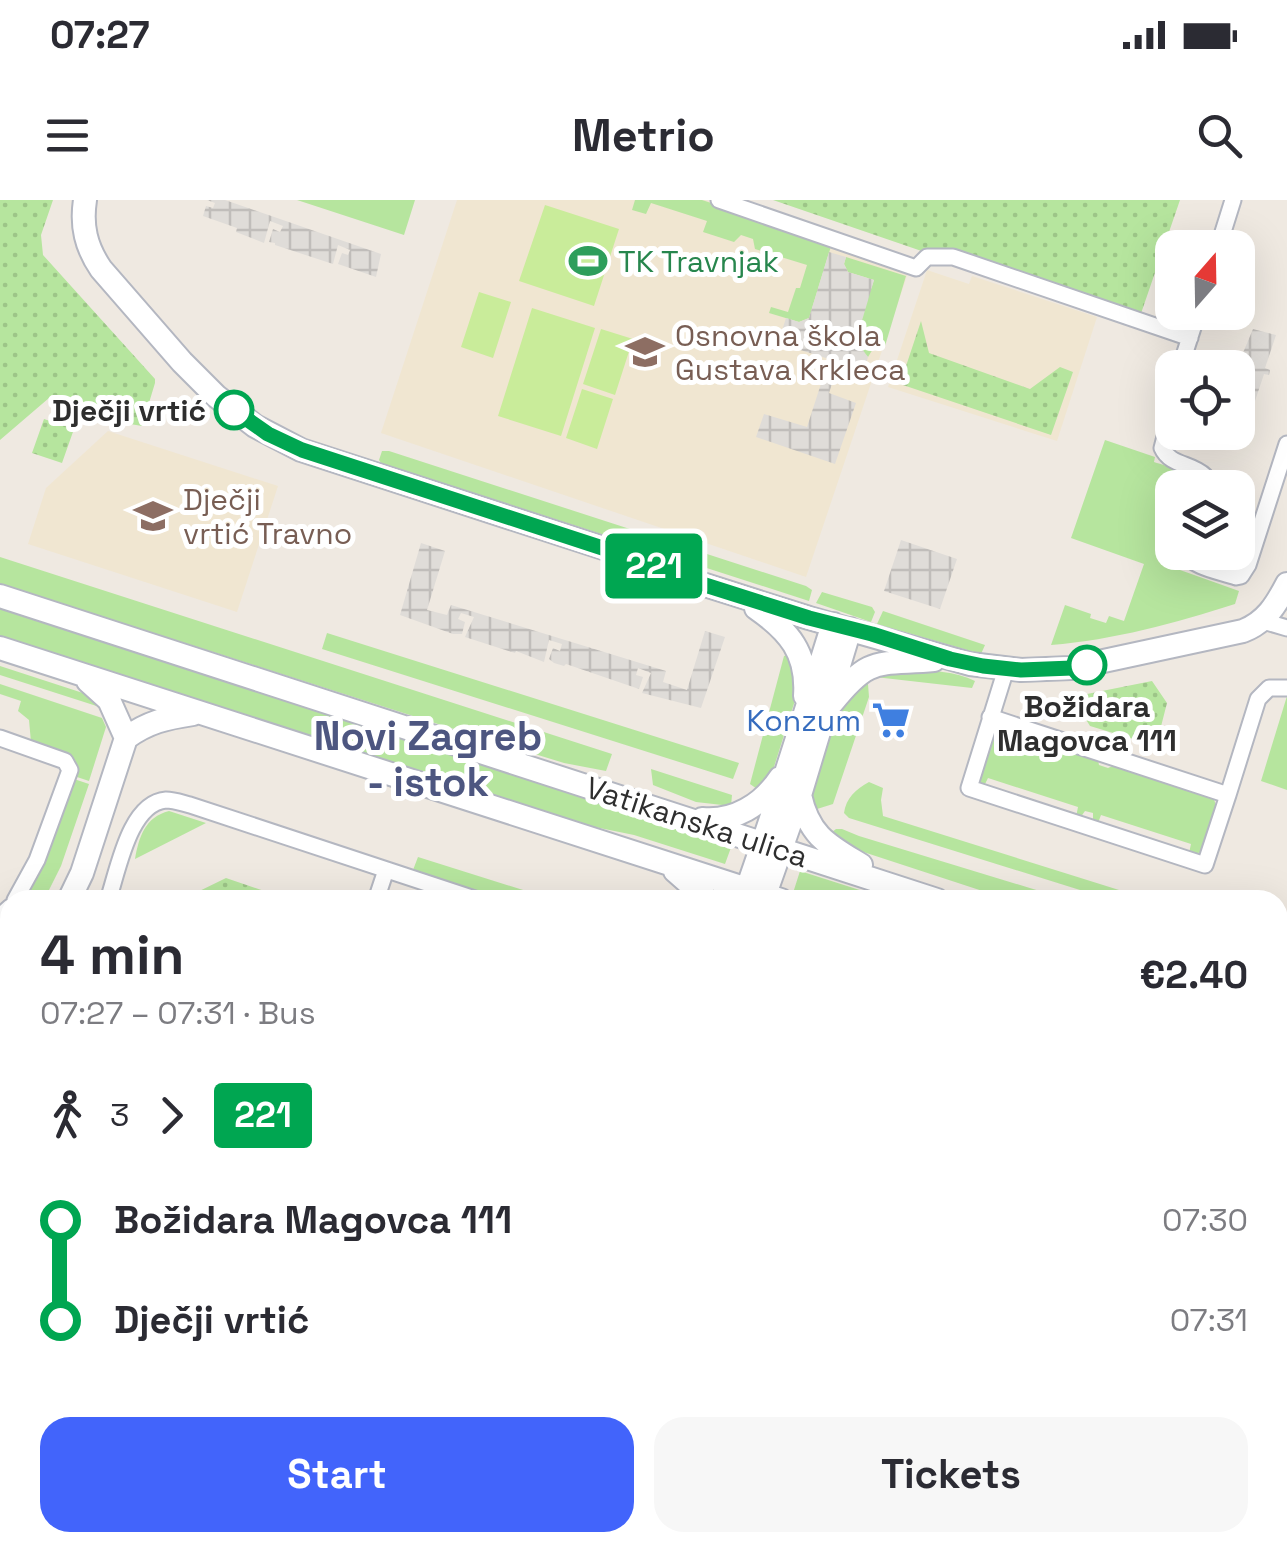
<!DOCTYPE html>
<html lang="en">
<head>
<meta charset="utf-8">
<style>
	body { margin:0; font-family:"Space Grotesk",sans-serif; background:#f7f7f7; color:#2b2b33; height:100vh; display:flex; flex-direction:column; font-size:38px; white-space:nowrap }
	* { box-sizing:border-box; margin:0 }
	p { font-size:32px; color:#7c7c81 }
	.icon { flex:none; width:55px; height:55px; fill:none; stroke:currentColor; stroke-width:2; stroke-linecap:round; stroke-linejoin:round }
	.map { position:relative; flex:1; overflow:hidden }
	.details { position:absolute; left:0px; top:690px; width:1288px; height:662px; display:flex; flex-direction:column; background:#fff; border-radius:30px 30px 0 0; box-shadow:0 10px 40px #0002 }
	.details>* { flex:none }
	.badge { padding:0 20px; border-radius:8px; font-size:35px; line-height:65px }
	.needle { width:65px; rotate:20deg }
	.buttons { position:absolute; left:1155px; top:30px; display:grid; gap:20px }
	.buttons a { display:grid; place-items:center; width:100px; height:100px; border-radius:20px; background:#fff; box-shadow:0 10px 40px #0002; font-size:50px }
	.map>.badge { position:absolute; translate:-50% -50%; box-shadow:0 0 0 5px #fff }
	.legs { display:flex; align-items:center; gap:15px; height:110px; padding:0 40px; font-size:32px }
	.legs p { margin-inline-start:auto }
	.head { display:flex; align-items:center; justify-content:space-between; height:170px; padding:0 40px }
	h1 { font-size:55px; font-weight:700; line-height:75px }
	.button { display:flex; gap:20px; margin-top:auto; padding:20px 40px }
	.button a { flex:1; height:115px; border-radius:30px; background:#4264fb; color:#fff; font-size:40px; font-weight:700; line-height:115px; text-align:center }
	.button a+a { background:#f7f7f7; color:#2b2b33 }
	ul { padding:0 40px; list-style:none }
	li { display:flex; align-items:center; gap:35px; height:100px; font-size:38px }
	li i { display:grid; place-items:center; width:15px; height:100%; margin:0 12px; background:currentColor }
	li i::after { content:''; width:25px; height:25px; margin:-12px; border:8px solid; border-radius:50%; background:#fff }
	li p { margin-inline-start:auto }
	li:first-child i { background:linear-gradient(#0000 50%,currentColor 0) }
	li:last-child i { background:linear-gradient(currentColor 50%,#0000 0) }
	.status { display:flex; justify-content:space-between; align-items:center; height:70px; padding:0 50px; background:#fff; direction:ltr }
	.status svg { height:28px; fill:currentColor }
	header { display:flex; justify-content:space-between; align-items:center; height:130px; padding:0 40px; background:#fff; font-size:45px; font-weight:700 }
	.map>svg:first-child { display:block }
	.education { fill:#f0e6d1 }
	.grass { fill:#b6e59e }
	.park { fill:url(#park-dots) }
	.pitch { fill:#c9ec9a }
	.plaza { fill:url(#plaza-grid) }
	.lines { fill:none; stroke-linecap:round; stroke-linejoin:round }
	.street-casing { stroke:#b4b7c1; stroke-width:19 }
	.secondary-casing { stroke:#b4b7c1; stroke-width:26 }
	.street { stroke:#fff; stroke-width:15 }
	.secondary { stroke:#fff; stroke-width:22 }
	.line-1-casing { stroke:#fff; stroke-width:22 }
	.line-1 { stroke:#00a651; stroke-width:15 }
	.stop-1-dot { fill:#fff; stroke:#00a651; stroke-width:5 }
	.labels { text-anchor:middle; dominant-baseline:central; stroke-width:10; stroke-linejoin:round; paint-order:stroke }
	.leisure-label { font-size:30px; fill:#27864d; stroke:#fff; text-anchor:start }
	.education-label { font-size:30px; fill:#785e54; stroke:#fff; text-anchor:start }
	.stop-label { font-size:30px; font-weight:bold; fill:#2e2e2e; stroke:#fff; text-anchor:end }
	.shop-label { font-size:30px; fill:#366cbe; stroke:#fff; text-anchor:end }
	.street-label { font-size:30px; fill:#2e2e2e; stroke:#fff }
	.district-label { font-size:40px; font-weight:bold; fill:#4d5680; stroke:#fff }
</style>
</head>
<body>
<div class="status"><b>07:27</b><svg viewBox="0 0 49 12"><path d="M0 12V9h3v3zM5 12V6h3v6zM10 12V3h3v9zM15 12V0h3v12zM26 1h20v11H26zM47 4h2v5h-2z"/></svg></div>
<header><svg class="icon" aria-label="menu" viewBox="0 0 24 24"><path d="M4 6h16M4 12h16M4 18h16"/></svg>Metrio<svg class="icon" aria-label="search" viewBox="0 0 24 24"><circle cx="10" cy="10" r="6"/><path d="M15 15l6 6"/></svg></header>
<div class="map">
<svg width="1287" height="1351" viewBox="0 0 1287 1351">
	<defs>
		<pattern id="park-dots" width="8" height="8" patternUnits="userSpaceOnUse" patternTransform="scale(2.5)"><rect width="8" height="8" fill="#b6e59e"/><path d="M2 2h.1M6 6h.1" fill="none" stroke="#9dc588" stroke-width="1.8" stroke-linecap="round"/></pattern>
		<pattern id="plaza-grid" width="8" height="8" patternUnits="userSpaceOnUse" patternTransform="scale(2.5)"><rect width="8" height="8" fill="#dfdcd8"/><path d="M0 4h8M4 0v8" fill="none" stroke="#c0bdba"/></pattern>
	</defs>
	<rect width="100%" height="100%" fill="#efe9e1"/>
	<path class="education" d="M457,0H705L909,70L806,377L381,233Z
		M927,70L969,84L972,76L1097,117L1057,241L888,187Z
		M108,231L278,286L237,412L28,344L46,288Z"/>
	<path class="grass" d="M297,0H415L404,35Z
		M635,0H702L832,43L809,118L799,122L769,113L771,107L788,112L796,88H800L807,65L755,49L753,39L741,35L734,42L703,32L707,21L651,3L646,14L632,10Z
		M846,57L906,76L885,146L876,144L868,157C847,139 867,103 874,80L848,72L844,64Z
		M1105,240L1155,257L1154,262C1169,267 1190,270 1192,287L1172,288V347L1166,365L1239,391L1235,404C1175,423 1114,440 1051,445L1065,405L1091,414L1090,418L1106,423L1109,416L1124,421L1144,364L1071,338Z
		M382,251H389L806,386L812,390L809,401L381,263L379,260Z
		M0,357L612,554L606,571L564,563L463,532L0,384Z
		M822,392L872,407L875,412L871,422L816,403Z
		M0,406L733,642L725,664L634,635L580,624L0,438Z
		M883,411L985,445L981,454L877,424Z
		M327,433L739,563L733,579L322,449Z
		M792,454L798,491L773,570L760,591L750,584L784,456Z
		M0,466L86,494L109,510L0,475Z
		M909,468C930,471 956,471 975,481L972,488L875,477Z
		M863,478L868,484L869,497L833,604L817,609L811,599L834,513Z
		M0,484L102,518L106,527L89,581L71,575L76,561L38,549L31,542L29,520L18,511L21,501L0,494Z
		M1287,496V590L1261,581Z
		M1001,528L1098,560L1099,565L1108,568L1115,565L1209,595L1214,599L1216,606L1203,647L1201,652L1193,655L1189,653L1191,644L1101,615L1098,623L1093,621V613L1085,611L1080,618L1076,617L1078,607L988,578L983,588L977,582L993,530Z
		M651,569L732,595L731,606L696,602L653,585Z
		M71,578L89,584L61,666L45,698L38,700L25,690Z
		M869,582L883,588L881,600L883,616L1151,700H1112L849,618L844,613C846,598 856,589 869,582Z
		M169,611L206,623L135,659C139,637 145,617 169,611Z
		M836,629H842L859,636L1069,700H1010L842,645L832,632Z
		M418,657L555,700H504L413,670Z
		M800,671L891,700H815L793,693Z
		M1287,928V1063L1278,1060V940Z
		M1287,1097V1283L1278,1290V1132Z
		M1063,1343V1342L1222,1343L1209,1351H1048Z"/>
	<path class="park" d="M0,0H53L41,35L43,55L155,179V183L142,226L130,224L49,198L0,240Z
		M773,0H1180L1137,125Z
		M921,121L929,153L1030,189L1060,167L1073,172L1051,235L900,184Z
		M44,219L74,229L62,263L32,253Z
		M1152,481L1167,503L1156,546L1090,526L1072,497Z
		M226,678L291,700H181Z
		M10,790V866L0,862V796Z
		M0,969L10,972V1183L0,1180Z
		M10,1204V1342L650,1343L633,1351H0V1209Z"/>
	<path class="pitch" d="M545,5L619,29L594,106L519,81Z
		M479,92L511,102L493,158L461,147Z
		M532,108L595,128L561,236L498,216Z
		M601,129L633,139L615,195L583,184Z
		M582,189L613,199L597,249L566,238Z"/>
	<path class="plaza" d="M207,0H225L381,54L376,77L338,64L342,53L348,55L350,50L338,45L333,64L275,45V43L269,42L273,29L280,32L283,26L270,21L264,43L236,32L237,28L203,16L206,6L213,8L215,3Z
		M829,52L846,57L844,64L848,72L874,80L858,134L859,145L868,157L865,168L840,160L829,193L856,203L835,264L756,237L764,214L807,227L829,159L778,143L786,118L799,122L809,118Z
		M1253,129L1276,135L1265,168L1270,170L1269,175L1264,174L1243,237L1233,233L1238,232V188L1241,176L1238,174L1240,168L1237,167Z
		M901,340L957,359L940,409L884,391Z
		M421,343L445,351L427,410L447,415L451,405L666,471L663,482L687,490L705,431L725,437L701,508L642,493L651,473L638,468L636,475L643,477L639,489L566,464L564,466L554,463L549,459L553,448L560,451L562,444L549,440L544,462L516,451L515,453L465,437L474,417L461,413L458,419L465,422L462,434H453L400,415Z"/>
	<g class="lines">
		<g class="street-casing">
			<path id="street" d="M719,0L916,68L927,57H953L1190,138
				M1218,48L1233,0
				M1180,168L1198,112
				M1172,209L1162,248C1170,266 1192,263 1205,276L1204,288
				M1184,352C1193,368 1219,371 1236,377L1241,376L1248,365L1287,244
				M1263,421L1287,428
				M990,517L1228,595L1205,665L969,588L1006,469
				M0,538L65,561L70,570L37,660L15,700
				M1228,595L1258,499L1269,488H1287
				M108,700C118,671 129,603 166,600C174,600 182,603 190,605L478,700
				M376,700L386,670
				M0,716L10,707
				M0,883L10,886
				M1278,905L1287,897"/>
		</g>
		<g class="secondary-casing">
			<path id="secondary" d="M85,0C81,26 86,47 101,69L182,162L216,196L255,226L301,250L631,357L702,384L809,418L970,464L1021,470L1071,468L1243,431C1266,422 1276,405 1287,384
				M0,396L937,700
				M756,408C789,431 808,453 805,496
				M0,448L781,700
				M88,481L109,500L126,538
				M832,503C870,455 878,465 934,460
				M126,538C148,522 166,518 193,514
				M800,595C809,636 828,645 861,665
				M702,619C734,622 762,605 780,578
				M675,671L708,700
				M69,700L82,673L126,538
				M743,700C776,609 804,516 833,424
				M763,700L800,595L850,429
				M0,770L10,764
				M1278,809L1287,812
				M1278,857L1287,859
				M904,1342L908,1351"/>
		</g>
		<use href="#street" class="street"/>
		<use href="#secondary" class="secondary"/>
	</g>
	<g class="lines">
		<g class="line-1-casing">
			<path id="line-1" d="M234,210L268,234L302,250L630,357L702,384L809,418L872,434L950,459L983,466L1021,470L1072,468L1087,465"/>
		</g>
		<use href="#line-1" class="line-1"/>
	</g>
	<defs>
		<g id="stadium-bare" transform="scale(3)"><path d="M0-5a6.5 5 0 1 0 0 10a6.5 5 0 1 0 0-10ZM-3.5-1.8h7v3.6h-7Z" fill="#2e9e5b" stroke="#fff" stroke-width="2.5" paint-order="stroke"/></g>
		<g id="school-bare" transform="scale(3)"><path d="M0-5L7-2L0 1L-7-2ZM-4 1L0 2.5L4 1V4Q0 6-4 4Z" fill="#8d6e63" stroke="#fff" stroke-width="2.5" paint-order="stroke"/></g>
		<g id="supermarket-bare" transform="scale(3)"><path d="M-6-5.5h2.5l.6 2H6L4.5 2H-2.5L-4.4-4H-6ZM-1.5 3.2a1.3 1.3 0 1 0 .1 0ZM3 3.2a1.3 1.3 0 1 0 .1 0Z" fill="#3f7fe0" stroke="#fff" stroke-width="2.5" paint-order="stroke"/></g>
	</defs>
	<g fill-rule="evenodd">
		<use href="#stadium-bare" x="588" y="61"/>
		<use href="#school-bare" x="645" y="152"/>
		<use href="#school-bare" x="153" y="316"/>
		<use href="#supermarket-bare" x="891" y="520"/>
	</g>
	<g class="stop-1-dot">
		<circle cx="234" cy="210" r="18"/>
		<circle cx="1087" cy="465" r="18"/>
	</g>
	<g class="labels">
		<g class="leisure-label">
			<text x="618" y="61">TK Travnjak</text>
		</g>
		<g class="education-label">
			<text x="675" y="135">Osnovna škola<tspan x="675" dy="34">Gustava Krkleca</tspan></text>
			<text x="183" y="299">Dječji<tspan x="183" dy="34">vrtić Travno</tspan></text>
		</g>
		<g class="stop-label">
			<text x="206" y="210">Dječji vrtić</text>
			<text x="1087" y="506" text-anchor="middle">Božidara<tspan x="1087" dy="34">Magovca 111</tspan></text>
		</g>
		<g class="shop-label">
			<text x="861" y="520">Konzum</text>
		</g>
		<g class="street-label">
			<text transform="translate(697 622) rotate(18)">Vatikanska ulica</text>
		</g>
		<g class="district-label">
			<text x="428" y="536">Novi Zagreb<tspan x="428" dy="46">- istok</tspan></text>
		</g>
	</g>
</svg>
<div class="buttons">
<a><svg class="needle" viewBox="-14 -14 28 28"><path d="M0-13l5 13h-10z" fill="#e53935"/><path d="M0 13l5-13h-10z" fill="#7c7c81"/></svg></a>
<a><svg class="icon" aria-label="locate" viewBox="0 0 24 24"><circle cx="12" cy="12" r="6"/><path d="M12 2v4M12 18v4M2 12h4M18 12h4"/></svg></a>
<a><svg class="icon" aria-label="layers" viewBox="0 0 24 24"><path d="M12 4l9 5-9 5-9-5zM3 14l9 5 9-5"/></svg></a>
</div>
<b class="badge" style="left:654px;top:366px;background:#00a651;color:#fff">221</b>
<section class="details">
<div class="head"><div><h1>4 min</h1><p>07:27 – 07:31 · Bus</p></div><b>€2.40</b></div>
<div class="legs"><svg class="icon" aria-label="walk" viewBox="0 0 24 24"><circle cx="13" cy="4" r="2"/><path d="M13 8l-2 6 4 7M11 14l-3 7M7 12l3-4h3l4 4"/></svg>3<svg class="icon" aria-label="forward" viewBox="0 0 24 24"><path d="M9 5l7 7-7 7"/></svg><b class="badge" style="background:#00a651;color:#fff">221</b></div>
<ul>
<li><i style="color:#00a651"></i><b>Božidara Magovca 111</b><p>07:30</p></li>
<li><i style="color:#00a651"></i><b>Dječji vrtić</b><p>07:31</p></li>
</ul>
<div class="button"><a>Start</a><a>Tickets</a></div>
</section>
</div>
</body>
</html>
